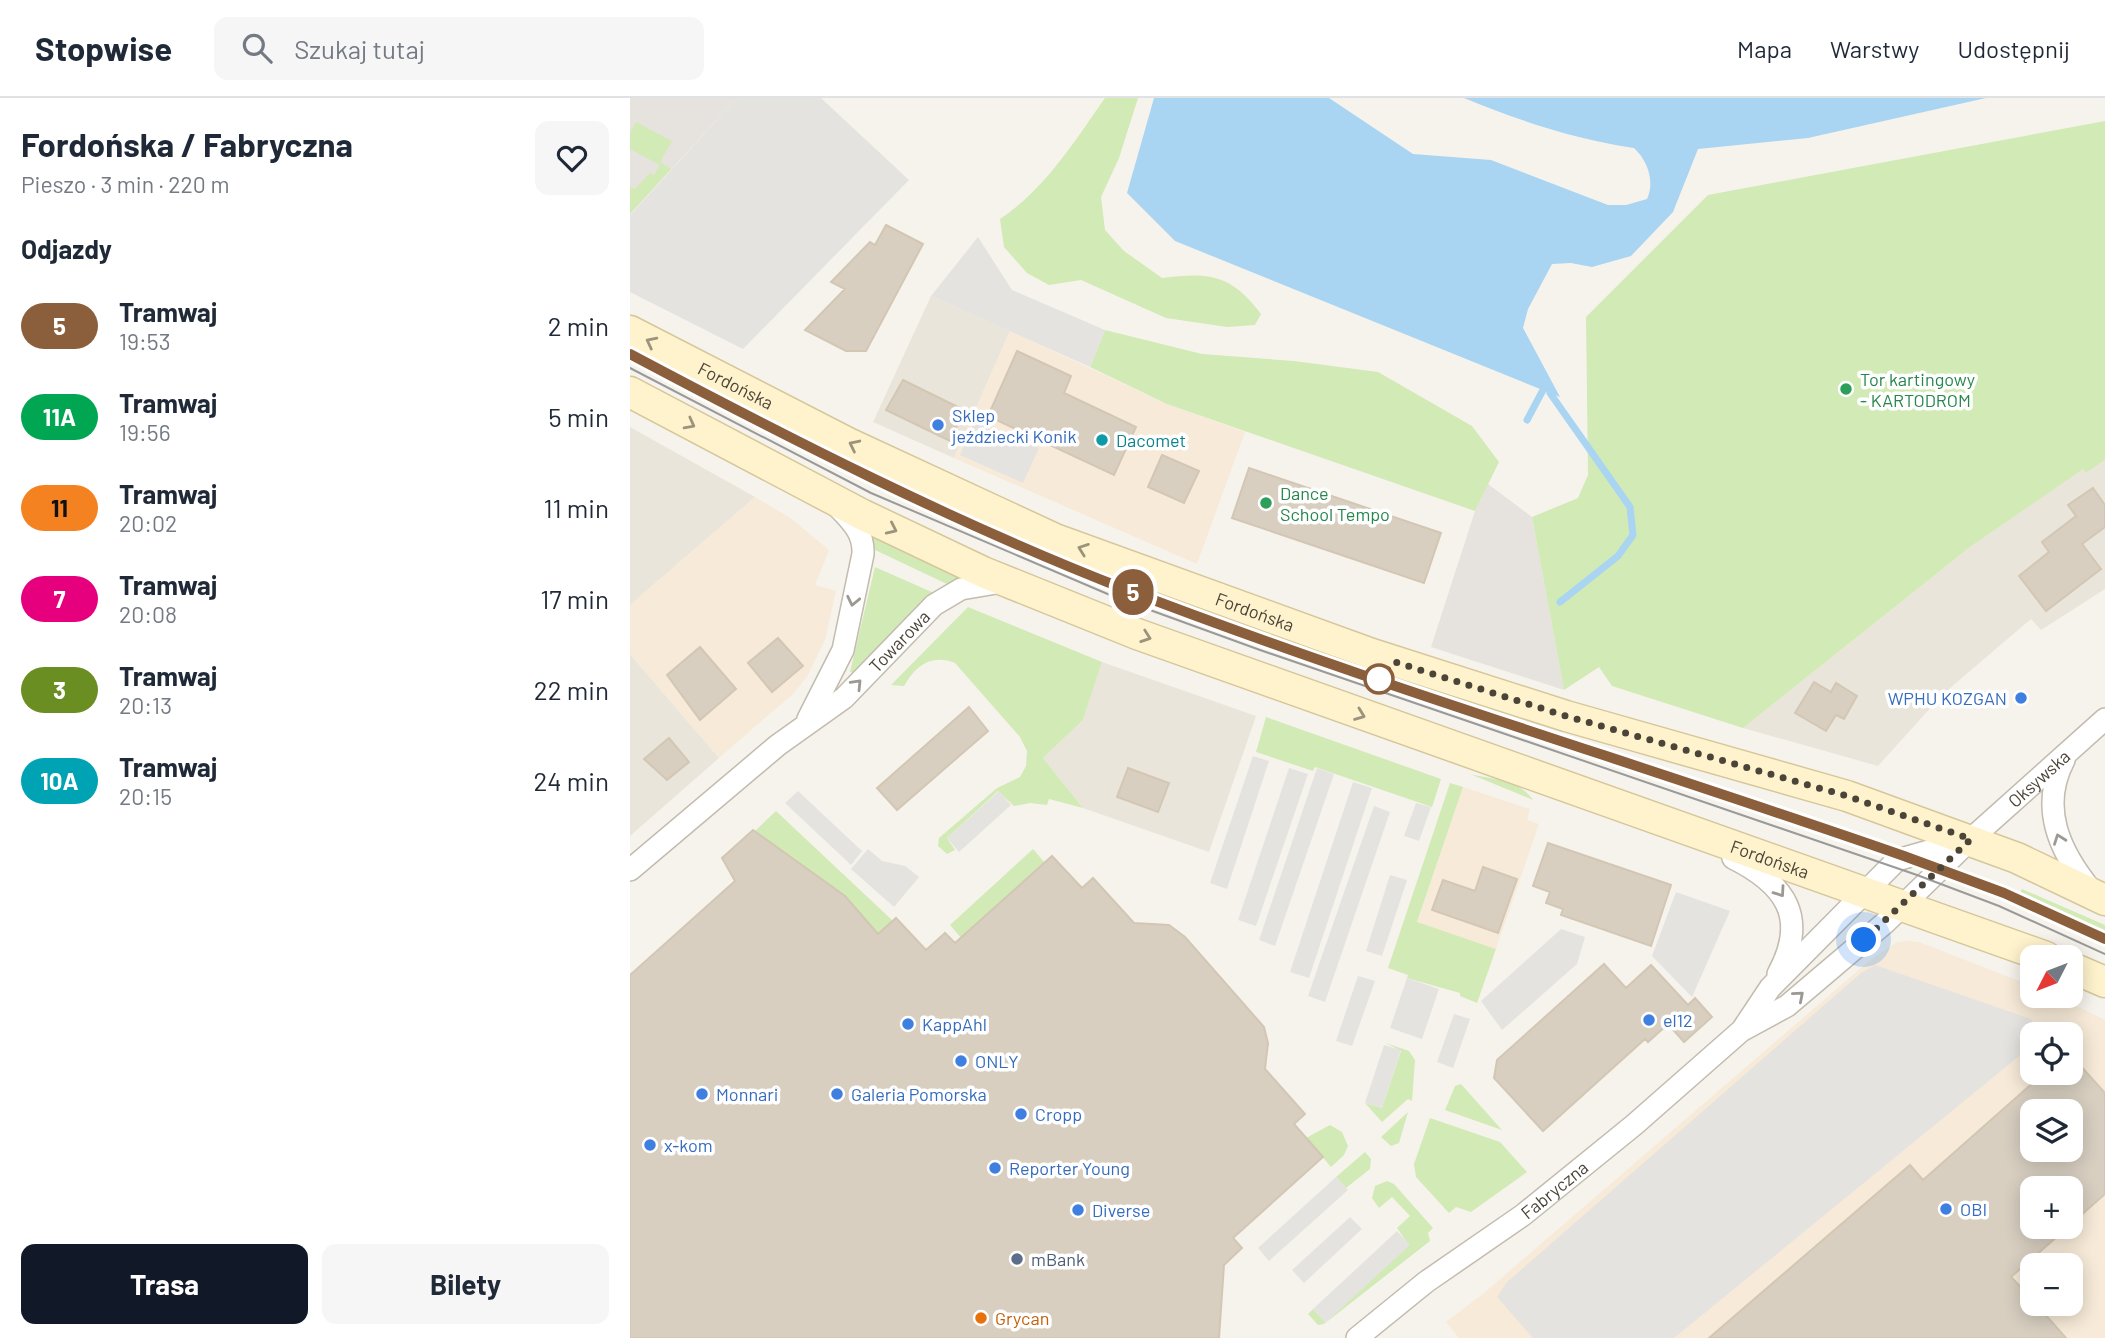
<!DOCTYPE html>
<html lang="pl">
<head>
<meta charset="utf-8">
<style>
	body { margin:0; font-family:Barlow,sans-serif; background:#f6f6f7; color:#1f2937; height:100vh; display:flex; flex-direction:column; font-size:26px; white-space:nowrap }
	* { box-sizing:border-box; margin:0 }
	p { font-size:23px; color:#747a83 }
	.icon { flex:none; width:38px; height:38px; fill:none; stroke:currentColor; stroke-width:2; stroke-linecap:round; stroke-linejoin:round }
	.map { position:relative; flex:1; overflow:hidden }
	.side { display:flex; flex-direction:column; background:#fff; width:630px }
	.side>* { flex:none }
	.badge { padding:0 14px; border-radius:23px; font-size:24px; line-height:46px }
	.needle { width:46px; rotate:228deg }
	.fabs { position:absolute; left:1390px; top:847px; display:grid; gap:14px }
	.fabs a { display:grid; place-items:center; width:63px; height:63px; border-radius:14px; background:#fff; box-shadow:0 4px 18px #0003; font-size:35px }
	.you { position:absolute; width:35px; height:35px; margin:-18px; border:5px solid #fff; border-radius:50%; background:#1a73e8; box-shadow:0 0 0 10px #1a73e833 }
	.map>.badge { position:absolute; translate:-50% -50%; box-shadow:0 0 0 4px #fff }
	h2 { padding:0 21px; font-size:26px; line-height:63px }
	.round { display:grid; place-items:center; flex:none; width:74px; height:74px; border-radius:14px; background:#f6f6f7 }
	.summary { display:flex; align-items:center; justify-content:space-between; height:119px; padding:0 21px }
	h1 { font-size:33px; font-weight:700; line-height:52px }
	.button { display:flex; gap:14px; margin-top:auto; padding:14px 21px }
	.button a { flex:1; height:80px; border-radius:14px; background:#111827; color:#fff; font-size:28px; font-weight:700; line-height:80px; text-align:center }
	.button a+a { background:#f6f6f7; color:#1f2937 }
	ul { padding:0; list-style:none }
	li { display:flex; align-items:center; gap:21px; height:91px; padding:0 21px }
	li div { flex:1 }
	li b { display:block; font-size:26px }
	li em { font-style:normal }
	li .badge { min-width:77px; font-weight:700; text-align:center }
	header { display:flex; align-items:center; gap:42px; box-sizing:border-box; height:98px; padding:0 35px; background:#fff; border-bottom:2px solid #e0e1e3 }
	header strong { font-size:33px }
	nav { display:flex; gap:38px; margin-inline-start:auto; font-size:24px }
	.search { width:490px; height:63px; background:#f6f6f7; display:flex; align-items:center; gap:18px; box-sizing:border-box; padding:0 24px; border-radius:14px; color:#747a83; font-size:26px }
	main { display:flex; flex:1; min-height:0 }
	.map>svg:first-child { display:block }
	.residential { fill:#eae5da }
	.commercial { fill:#f7ead8; fill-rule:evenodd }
	.industrial { fill:#e6e2dd }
	.green { fill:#d2eab5 }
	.parking { fill:#e5e3e0 }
	.water { fill:#a9d4f2 }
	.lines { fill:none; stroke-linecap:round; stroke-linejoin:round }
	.stream { stroke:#a9d4f2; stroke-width:7 }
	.building { fill:#d8cfc1; stroke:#d3c7b4; stroke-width:2; fill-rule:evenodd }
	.minor-casing { stroke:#c2bbae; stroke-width:24 }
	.secondary-casing { stroke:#d6c79b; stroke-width:33 }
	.minor { stroke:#fff; stroke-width:21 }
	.secondary { stroke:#fff3cd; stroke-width:30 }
	.tram { stroke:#9a9a9a; stroke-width:2 }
	.oneway { stroke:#9c937c }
	.oneway2 { stroke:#9c9892 }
	.line-casing { stroke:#fff; stroke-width:16 }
	.line { stroke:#8b5e3c; stroke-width:10 }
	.walk { stroke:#4b4439; stroke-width:7; stroke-dasharray:0 12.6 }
	.leisure-dot { fill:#2e9e5b; stroke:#fff; stroke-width:2.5 }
	.shop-dot { fill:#3f7fe0; stroke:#fff; stroke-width:2.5 }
	.culture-dot { fill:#0f9aa8; stroke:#fff; stroke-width:2.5 }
	.stop-dot { fill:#fff; stroke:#8b5e3c; stroke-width:3.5 }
	.service-dot { fill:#5c6f8a; stroke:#fff; stroke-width:2.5 }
	.food-dot { fill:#e8710a; stroke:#fff; stroke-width:2.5 }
	.labels { text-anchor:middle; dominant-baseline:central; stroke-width:7; stroke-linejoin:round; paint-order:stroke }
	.leisure-label { font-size:18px; fill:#27864d; stroke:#fff; text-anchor:start }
	.street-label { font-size:18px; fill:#4b4439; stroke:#fff }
	.shop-label { font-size:18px; fill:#366cbe; stroke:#fff; text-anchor:start }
	.culture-label { font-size:18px; fill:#0d838f; stroke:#fff; text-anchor:start }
	.service-label { font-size:18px; fill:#4e5e75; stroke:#fff; text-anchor:start }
	.food-label { font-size:18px; fill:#c56008; stroke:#fff; text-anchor:start }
</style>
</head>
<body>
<header>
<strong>Stopwise</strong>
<div class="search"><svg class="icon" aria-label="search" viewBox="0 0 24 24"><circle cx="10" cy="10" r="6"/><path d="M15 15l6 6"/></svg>Szukaj tutaj</div>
<nav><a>Mapa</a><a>Warstwy</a><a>Udostępnij</a></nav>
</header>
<main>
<section class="side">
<div class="summary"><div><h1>Fordońska / Fabryczna</h1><p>Pieszo · 3 min · 220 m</p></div><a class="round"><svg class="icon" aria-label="heart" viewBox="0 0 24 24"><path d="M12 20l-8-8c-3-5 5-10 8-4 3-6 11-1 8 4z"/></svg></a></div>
<h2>Odjazdy</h2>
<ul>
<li><span class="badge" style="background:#8b5e3c;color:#fff">5</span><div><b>Tramwaj</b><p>19:53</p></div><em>2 min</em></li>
<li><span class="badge" style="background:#00a651;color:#fff">11A</span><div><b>Tramwaj</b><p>19:56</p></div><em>5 min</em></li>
<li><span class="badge" style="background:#f58220;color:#111">11</span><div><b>Tramwaj</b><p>20:02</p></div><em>11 min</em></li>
<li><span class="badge" style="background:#e6007e;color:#fff">7</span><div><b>Tramwaj</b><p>20:08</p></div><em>17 min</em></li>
<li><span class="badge" style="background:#6b8e23;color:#fff">3</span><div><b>Tramwaj</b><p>20:13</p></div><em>22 min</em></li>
<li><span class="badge" style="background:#00a3b4;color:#fff">10A</span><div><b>Tramwaj</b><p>20:15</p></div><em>24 min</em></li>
</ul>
<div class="button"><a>Trasa</a><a>Bilety</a></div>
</section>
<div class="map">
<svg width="1475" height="1240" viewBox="0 0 1475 1240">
	<rect width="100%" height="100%" fill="#f6f3ec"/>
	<path class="residential" d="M301,198L380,233L324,360L243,324Z
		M0,329L125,399L0,507Z
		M1475,362V491L1411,532L1401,521L1313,596L1248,668L1113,630L1340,449L1453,370L1456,375Z
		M0,556L89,660L0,738Z
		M472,564L626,618L579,754L453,710L413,660L453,622Z"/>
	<path class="commercial" d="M380,233L537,306L615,334L567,466L324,360Z
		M125,399L162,421L199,452L185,487L206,493L195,542L178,577L164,595L89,660L0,556V507Z
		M833,689L900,711L897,722L909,726L866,851L787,825Z
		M1278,843L1289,844L1402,888V898H1426L1475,922V1240H829L816,1224L854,1195L1239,863L1267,844ZM1402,936H1440V975H1402ZM1402,1013H1440V1052H1402ZM1402,1090H1440V1129H1402ZM1402,1167H1440V1206H1402Z"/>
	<path class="industrial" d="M0,0H107L0,116Z
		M858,386L902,419L934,592L801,549L845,413Z"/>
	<path class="green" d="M475,0H508L489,60L471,99L475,132L494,153L532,180C579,174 601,176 631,216L625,227L597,229L536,220L451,182L419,187L397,175L374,149L370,121C415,91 444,44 475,0Z
		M1475,23V362L1456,375L1453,371L1340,449L1113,630L982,588L969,569L934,592L902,419L948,400L958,377L956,219L1078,97Z
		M6,24L42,43L30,64L41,71L0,116V89L5,91L20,75L24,77L30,67L0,51V35Z
		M475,232L572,256L664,263L748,274L842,328L869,364L845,413L537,306L460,269Z
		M241,436L332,480L319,487L243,451L239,438Z
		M245,469L304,495L227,575L220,574Z
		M338,509L472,564L453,622L413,660L453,710L419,701L417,707L400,705L384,708L368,693L317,740L325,752L317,756L308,748L309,740L367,690L390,679L396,668L397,653L390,639L325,565C302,556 286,567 274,588L261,587Z
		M636,619L811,681L802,709L685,669L683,673L626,654Z
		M840,676C864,682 887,680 903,702Z
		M820,685L833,689L787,824L866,851L847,905L830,898V895L777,880L778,877L758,870Z
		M146,713L263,823L248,836L215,798L125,733Z
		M403,751L415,765L331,840L320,827Z
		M1392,791L1475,827V834L1389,797Z
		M756,945L779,953L785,962L782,1003L778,1001L752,1024L735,1005L752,1010L771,953Z
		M831,986L872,1032L815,1012L825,988Z
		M778,1014L769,1045L761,1048L751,1039Z
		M800,1020L870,1044L897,1074L841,1114L826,1109L819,1115L786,1079L784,1066Z
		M700,1027L712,1034L718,1048L714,1057L701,1069L676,1040Z
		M735,1054L741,1061L740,1071L716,1090L706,1079Z
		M757,1083L764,1086L803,1130L798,1135L800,1143L694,1226L688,1227L678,1216L683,1211L696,1224L779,1147L767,1130L780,1118L762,1099L749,1110L742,1100L745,1088Z"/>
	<path class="parking" d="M107,0H191L279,82L113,251L0,194V117Z
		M348,139L382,192L475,232L460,269L301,198Z
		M345,322L409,350L393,385L330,357Z
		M623,658L639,663L597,791L580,785Z
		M659,670L678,676L626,828L608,822Z
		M687,670L704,676L645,848L629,842Z
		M723,684L742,690L679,880L660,874Z
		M168,693L232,753L221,767L155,705Z
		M369,693L381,707L329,754L317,740Z
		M786,705L801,709L789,743L774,738Z
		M744,708L760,714L695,904L678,898Z
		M238,751L252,763L275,768L289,779L264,809L221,771Z
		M760,777L777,782L752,858L736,853Z
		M1046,794L1100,813L1062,899L1022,858Z
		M931,831L955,839L947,866L872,932L851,903Z
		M1245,867L1401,921L1408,933L1402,936L1399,950L1044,1240H903L867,1199L877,1184L1231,875Z
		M728,878L745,883L722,948L706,943Z
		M777,880L809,891L792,941L760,930Z
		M824,916L840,921L823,970L807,964Z
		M754,947L771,952L752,1010L735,1005Z
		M706,1079L718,1092L639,1163L628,1150Z
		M720,1119L732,1131L674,1185L662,1172Z
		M767,1133L780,1147L695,1225L683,1211Z"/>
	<path class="water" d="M524,0H699L783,56L861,62L978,107H996L1017,101C1025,84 1018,63 1004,50C944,41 890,23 834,0H1356L1178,40L1068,51L1043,114L1001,158L962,169L941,165L922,166L898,211L893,230L930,299L545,143L497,95Z"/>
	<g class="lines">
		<path class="stream" d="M920,295L1000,409L1003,437L988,458L930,504
			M897,322L913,292"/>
	</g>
	<path class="building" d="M256,127L293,146L236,253H216L175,232L215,191L201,184L240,144L245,147Z
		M387,253L441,278L434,295L506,329L484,377L358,318Z
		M273,282L334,312L320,343L256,312Z
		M532,357L569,373L554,405L518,389Z
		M619,370L811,435L794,485L602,420Z
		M1463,390L1475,407V429L1452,446L1471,471L1416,513L1389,478L1419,454L1412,444L1446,418L1438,407Z
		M148,540L173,568L142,594L118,565Z
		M70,549L106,591L70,622L37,577Z
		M1184,584L1201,594L1206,585L1227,598L1214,621L1206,617L1196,633L1165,615Z
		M339,609L358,633L267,712L247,690Z
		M39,640L59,664L37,682L14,661Z
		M498,670L539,685L528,714L487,699Z
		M123,732L215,798L248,836L266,820L296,852L315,835L325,845L422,758L452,790L463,780L504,825L539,827L555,839L634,929L638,945L635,971L675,1016L664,1026L693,1059L603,1140L612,1150L594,1167L589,1240H0V877L105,783L92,760Z
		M918,745L1041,787L1021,848L931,817L933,811L916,805L920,794L903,788Z
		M853,769L887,781L868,835L802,812L813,782L845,793Z
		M974,866L996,890L1021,867L1058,907L1065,900L1082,919L1054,944L1038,926L1018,944L1015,941L913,1033L864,980L867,962Z
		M1440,956L1475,995V1096L1440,1127V1090H1402V1129H1438L1381,1179L1402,1201V1206H1406L1436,1240H1079L1280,1067L1293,1082L1414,975H1440ZM1402,1013H1440V1052H1402Z"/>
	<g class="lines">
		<g class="minor-casing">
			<g id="minor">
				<path d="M178,621L213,552L233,456C234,435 222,424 209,410"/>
				<path d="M1434,662C1409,710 1430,754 1461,792"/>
				<path d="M1103,760C1155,786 1179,819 1148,876"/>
				<path id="s1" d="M0,772L148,647L214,600L304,507L331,491L372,484"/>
				<path d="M1114,929L1140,890L1267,762L1341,741"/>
				<path id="s2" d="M727,1240L796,1184L893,1117L1004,1027L1111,933L1157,908L1256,824L1341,741L1475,621"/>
			</g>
		</g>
		<g class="secondary-casing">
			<g id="secondary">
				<path id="s3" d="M0,233L218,345L425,441L742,556L936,618L1217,698L1387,760L1475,802"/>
				<path id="s4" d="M0,294L233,417L353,474L507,536L1416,859"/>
				<path d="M1440,869L1475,884"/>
			</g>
		</g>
		<use href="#minor" class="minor"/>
		<use href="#secondary" class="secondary"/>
		<path class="tram" d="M0,256L141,331L248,382L489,488L636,543L1318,774L1374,795L1475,841
			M0,270L241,395L487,500L630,552L1287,777L1369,808L1475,856"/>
	</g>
	<defs><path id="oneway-chevron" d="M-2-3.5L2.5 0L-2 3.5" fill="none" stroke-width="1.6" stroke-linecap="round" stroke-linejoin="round" transform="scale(1.75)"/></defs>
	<g class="oneway">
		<use href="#oneway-chevron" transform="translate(21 244) rotate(-153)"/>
		<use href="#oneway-chevron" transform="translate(60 326) rotate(28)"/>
		<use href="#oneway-chevron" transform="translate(224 347) rotate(-154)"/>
		<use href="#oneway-chevron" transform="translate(262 431) rotate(25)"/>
		<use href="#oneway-chevron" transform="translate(453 451) rotate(-160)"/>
		<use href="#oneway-chevron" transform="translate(516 539) rotate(19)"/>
		<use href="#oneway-chevron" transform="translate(730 617) rotate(21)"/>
	</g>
	<g class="oneway2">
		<use href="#oneway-chevron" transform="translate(223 503) rotate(102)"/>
		<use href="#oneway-chevron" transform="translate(227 586) rotate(-46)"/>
		<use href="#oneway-chevron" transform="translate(1429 741) rotate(-110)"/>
		<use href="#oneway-chevron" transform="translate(1150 794) rotate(55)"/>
		<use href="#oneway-chevron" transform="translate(1169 898) rotate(-41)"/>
	</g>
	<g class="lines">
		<g class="line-casing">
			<path id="line" d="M0,256C160,341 323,424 492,490C749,589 1014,667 1274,758L1374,795L1475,841"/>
		</g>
		<use href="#line" class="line"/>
		<path class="walk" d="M749,581L765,564L936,618L1217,698L1341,741L1234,842"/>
	</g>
	<g class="leisure-dot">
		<circle cx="1216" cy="291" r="7"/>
		<circle cx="636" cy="405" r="7"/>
	</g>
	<g class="shop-dot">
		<circle cx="308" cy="327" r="7"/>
		<circle cx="1391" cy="600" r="7"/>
		<circle cx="1019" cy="922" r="7"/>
		<circle cx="278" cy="926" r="7"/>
		<circle cx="331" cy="963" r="7"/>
		<circle cx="72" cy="996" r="7"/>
		<circle cx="207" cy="996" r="7"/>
		<circle cx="391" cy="1016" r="7"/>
		<circle cx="20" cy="1047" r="7"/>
		<circle cx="365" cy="1070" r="7"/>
		<circle cx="1316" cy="1111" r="7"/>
		<circle cx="448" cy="1112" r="7"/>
	</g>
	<circle class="culture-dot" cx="472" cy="342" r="7"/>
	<circle class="stop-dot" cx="749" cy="581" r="14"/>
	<circle class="service-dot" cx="387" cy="1161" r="7"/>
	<circle class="food-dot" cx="351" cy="1220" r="7"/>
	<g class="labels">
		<g class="leisure-label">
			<text x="1230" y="281">Tor kartingowy<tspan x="1230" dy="21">- KARTODROM</tspan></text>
			<text x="650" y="395">Dance<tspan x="650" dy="21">School Tempo</tspan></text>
		</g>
		<g class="street-label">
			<text stroke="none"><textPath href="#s3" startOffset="119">Fordońska</textPath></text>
			<text stroke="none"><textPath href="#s3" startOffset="686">Fordońska</textPath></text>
			<text stroke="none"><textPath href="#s1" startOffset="354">Towarowa</textPath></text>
			<text stroke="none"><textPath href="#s2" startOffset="884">Oksywska</textPath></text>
			<text stroke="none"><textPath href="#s4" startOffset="1234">Fordońska</textPath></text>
			<text stroke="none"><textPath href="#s2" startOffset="247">Fabryczna</textPath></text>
		</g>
		<g class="shop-label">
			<text x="322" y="317">Sklep<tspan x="322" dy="21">jeździecki Konik</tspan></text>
			<text x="1377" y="600" text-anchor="end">WPHU KOZGAN</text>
			<text x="1033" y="922">el12</text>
			<text x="292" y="926">KappAhl</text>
			<text x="345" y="963">ONLY</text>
			<text x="86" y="996">Monnari</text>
			<text x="221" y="996">Galeria Pomorska</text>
			<text x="405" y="1016">Cropp</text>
			<text x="34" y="1047">x-kom</text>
			<text x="379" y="1070">Reporter Young</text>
			<text x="1330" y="1111">OBI</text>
			<text x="462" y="1112">Diverse</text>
		</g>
		<g class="culture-label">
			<text x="486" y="342">Dacomet</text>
		</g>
		<g class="service-label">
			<text x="401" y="1161">mBank</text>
		</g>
		<g class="food-label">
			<text x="365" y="1220">Grycan</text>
		</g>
	</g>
</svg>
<div class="fabs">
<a><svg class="needle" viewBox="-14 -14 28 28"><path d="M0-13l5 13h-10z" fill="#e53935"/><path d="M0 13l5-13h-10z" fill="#747a83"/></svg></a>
<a><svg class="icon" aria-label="locate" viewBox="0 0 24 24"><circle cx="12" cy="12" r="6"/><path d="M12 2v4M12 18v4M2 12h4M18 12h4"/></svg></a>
<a><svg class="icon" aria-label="layers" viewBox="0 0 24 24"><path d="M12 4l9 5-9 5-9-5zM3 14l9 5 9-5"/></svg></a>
<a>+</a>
<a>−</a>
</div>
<div class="you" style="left:1234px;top:842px"></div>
<b class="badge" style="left:503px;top:494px;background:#8b5e3c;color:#fff">5</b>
</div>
</main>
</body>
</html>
